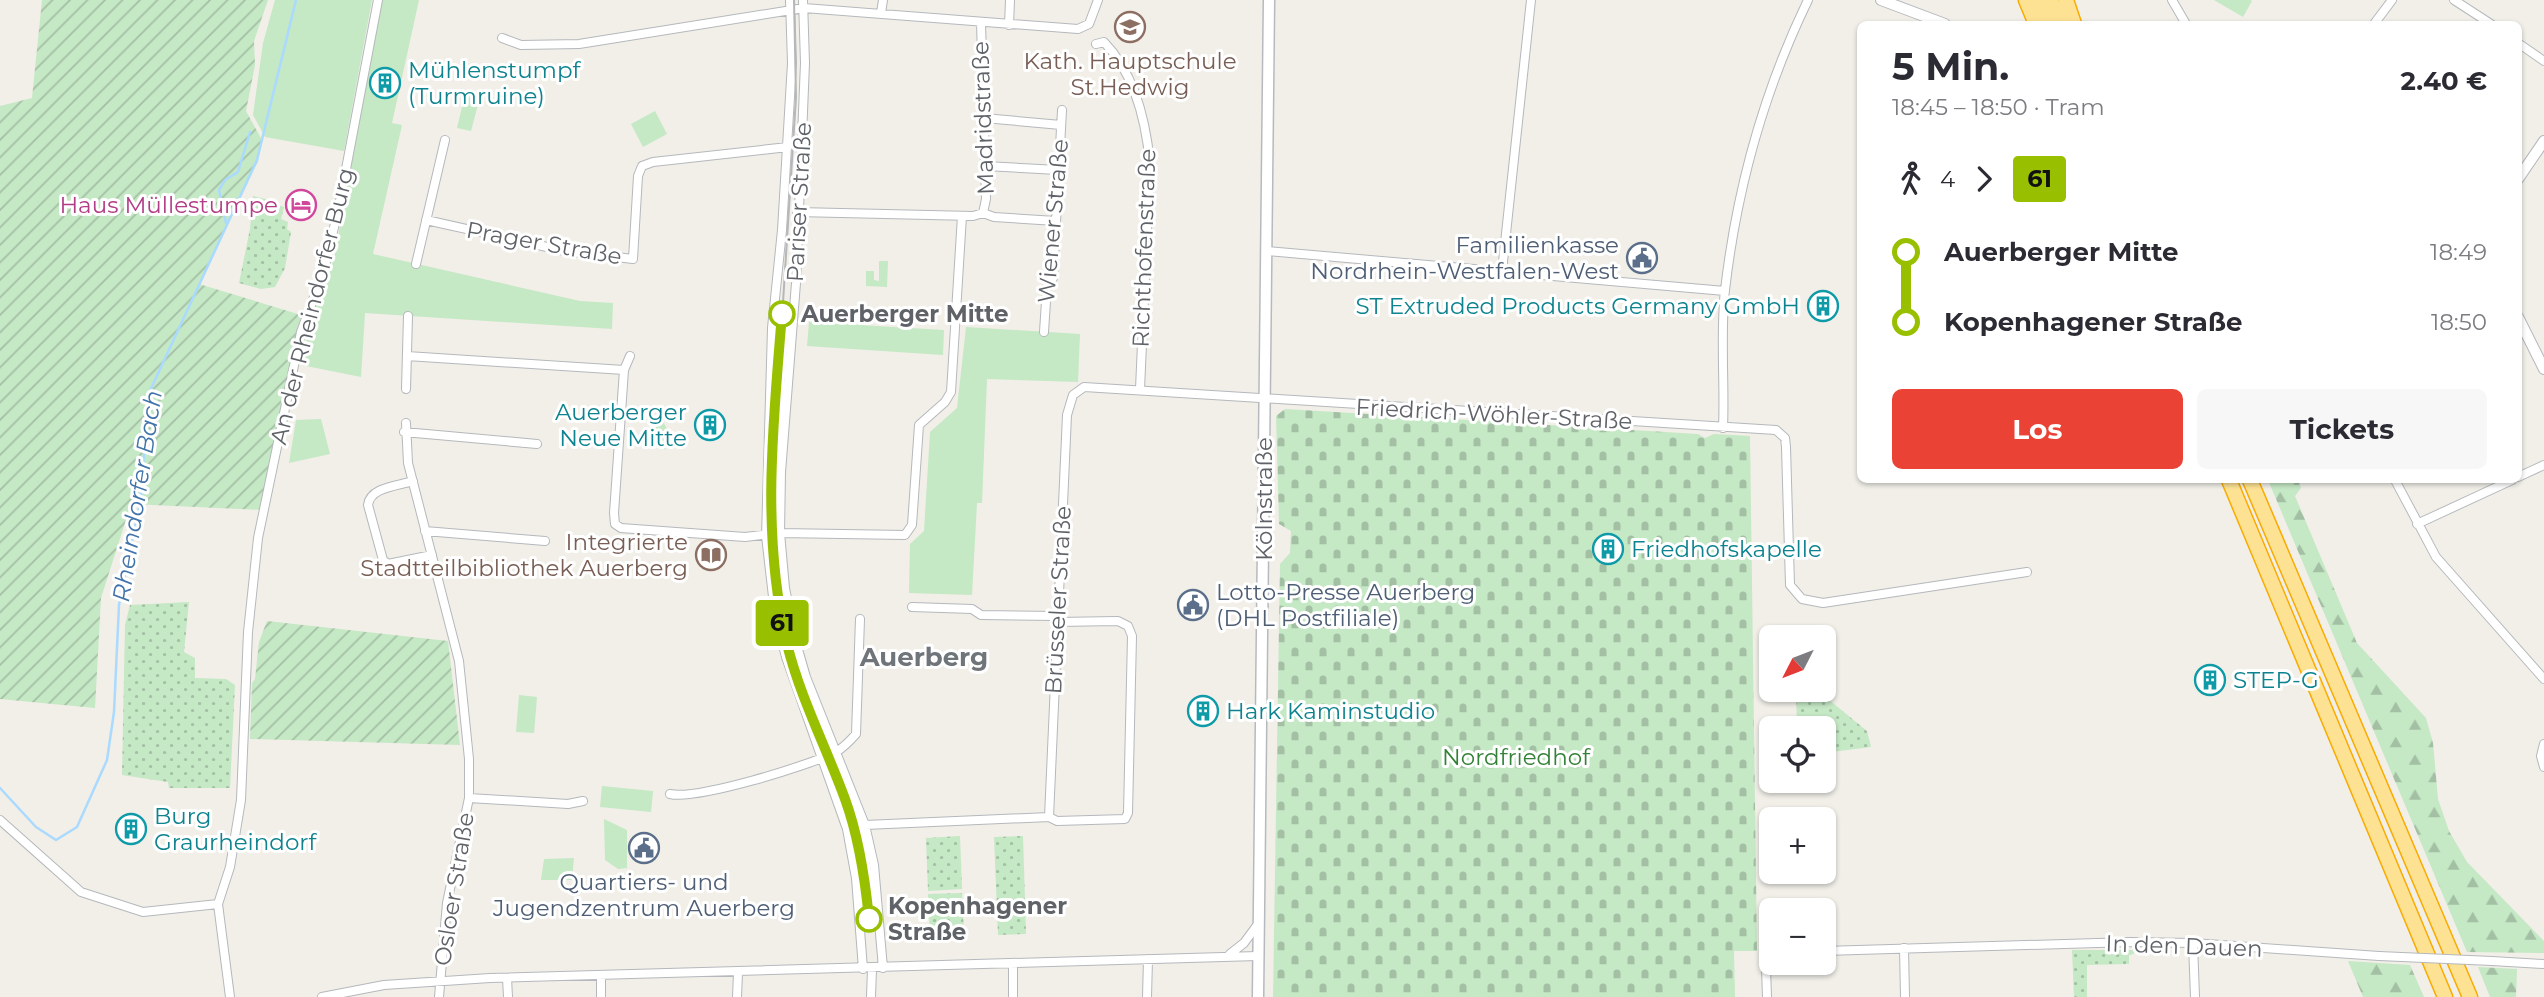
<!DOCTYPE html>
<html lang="de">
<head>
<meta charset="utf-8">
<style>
	body { margin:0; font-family:Montserrat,sans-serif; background:#f7f7f7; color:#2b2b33; height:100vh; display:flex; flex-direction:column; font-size:26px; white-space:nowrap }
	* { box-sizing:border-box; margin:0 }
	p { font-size:23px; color:#7c7c81 }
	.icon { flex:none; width:38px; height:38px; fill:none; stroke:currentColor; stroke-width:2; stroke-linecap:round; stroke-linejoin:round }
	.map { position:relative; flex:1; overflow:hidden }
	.side { position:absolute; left:1857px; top:21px; width:665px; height:462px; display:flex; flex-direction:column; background:#fff; border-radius:10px; box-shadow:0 2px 5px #0004 }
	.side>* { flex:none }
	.badge { padding:0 14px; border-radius:5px; font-size:24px; line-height:46px }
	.needle { width:46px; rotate:228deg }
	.fabs { position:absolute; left:1759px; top:625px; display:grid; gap:14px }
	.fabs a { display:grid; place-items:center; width:77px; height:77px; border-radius:10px; background:#fff; box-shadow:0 2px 5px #0004; font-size:35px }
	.map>.badge { position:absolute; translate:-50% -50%; box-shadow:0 0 0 4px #fff }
	.legs { display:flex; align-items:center; gap:10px; height:77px; padding:0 35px; font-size:23px }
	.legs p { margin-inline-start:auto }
	.summary { display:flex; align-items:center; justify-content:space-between; height:119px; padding:0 35px }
	h1 { font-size:38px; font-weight:700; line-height:52px }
	.button { display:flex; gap:14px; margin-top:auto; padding:14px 35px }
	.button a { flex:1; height:80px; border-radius:10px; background:#ea4335; color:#fff; font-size:28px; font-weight:700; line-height:80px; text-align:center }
	.button a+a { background:#f7f7f7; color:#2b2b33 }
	ul { padding:0 35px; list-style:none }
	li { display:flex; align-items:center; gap:24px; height:70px; font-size:26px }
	li i { display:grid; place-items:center; width:10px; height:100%; margin:0 9px; background:currentColor }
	li i::after { content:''; width:18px; height:18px; margin:-9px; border:5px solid; border-radius:50%; background:#fff }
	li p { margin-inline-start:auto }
	li:first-child i { background:linear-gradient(#0000 50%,currentColor 0) }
	li:last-child i { background:linear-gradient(currentColor 50%,#0000 0) }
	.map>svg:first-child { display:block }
	.grass { fill:url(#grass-dots) }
	.forest { fill:url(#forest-firs) }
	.cemetery { fill:url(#cemetery-stones) }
	.park { fill:#c5e8c5 }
	.garden { fill:url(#garden-furrows) }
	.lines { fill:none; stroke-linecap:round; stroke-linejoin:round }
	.stream { stroke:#aadaff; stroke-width:2.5 }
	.minor-casing { stroke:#b5b8bc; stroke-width:10 }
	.tertiary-casing { stroke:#b5b8bc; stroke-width:12 }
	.secondary-casing { stroke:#b6babf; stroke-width:13 }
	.motorway-casing { stroke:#f9ab00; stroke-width:17 }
	.minor { stroke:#fff; stroke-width:8 }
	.tertiary { stroke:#fff; stroke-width:10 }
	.secondary { stroke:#fff; stroke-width:10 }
	.motorway { stroke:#fde293; stroke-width:14 }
	.tram { stroke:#b6b7b8; stroke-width:2 }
	.minor-bridge-casing { stroke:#b5b8bc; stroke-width:10; stroke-linecap:butt }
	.minor-bridge { stroke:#fff; stroke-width:8 }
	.line-1-casing { stroke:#fff; stroke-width:16 }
	.line-1 { stroke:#98c000; stroke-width:10 }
	.stop-1-dot { fill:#fff; stroke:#98c000; stroke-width:3.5 }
	.labels { text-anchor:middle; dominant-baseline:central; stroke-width:6; stroke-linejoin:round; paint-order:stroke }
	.education-label { font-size:23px; fill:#785e54; stroke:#fff }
	.culture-label { font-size:23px; fill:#0d838f; stroke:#fff; text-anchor:start }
	.street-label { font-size:23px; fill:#5f6368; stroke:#fff }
	.hotel-label { font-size:23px; fill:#b23c85; stroke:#fff; text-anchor:end }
	.service-label { font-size:23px; fill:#4e5e75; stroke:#fff; text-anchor:end }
	.stop-label { font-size:23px; font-weight:bold; fill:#5f6368; stroke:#fff; text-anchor:start }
	.park-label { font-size:23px; fill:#348238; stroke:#fff }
	.water-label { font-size:24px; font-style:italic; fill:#4174aa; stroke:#fff }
	.quarter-label { font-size:26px; font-weight:bold; fill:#70757a; stroke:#fff }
</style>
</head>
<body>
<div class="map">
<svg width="2544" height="997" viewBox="0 0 2544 997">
	<defs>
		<pattern id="grass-dots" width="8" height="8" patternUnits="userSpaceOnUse" patternTransform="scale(1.75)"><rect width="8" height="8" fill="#c5e8c5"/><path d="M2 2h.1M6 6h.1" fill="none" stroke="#a3c0a4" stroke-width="1.8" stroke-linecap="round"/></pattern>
		<pattern id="forest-firs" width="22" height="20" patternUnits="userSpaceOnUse" patternTransform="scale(1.75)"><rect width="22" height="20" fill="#c5e8c5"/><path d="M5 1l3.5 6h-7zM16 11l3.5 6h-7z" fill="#a3c0a4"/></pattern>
		<pattern id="cemetery-stones" width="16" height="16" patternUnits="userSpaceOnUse" patternTransform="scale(1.75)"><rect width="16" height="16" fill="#c5e8c5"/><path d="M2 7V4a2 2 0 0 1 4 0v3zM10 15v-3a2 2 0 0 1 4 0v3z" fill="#a3c0a4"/></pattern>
		<pattern id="garden-furrows" width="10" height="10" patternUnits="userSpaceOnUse" patternTransform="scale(1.75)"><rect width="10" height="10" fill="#c5e8c5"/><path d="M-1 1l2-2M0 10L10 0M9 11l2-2" fill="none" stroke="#a3c0a4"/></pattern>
	</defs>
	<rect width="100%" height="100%" fill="#f1efe8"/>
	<path class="grass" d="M253,196L278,202L277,205L284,207L281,219L288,222L287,229L291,232L285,268L275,287L261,289L239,283L250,229Z
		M189,602L184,652L195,658V678L226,679L235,685L230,788H169L168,782L122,775L125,625L130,605Z
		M1796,690H1817L1867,731L1871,747L1831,752L1830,738H1824V728H1797Z
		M960,836L962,889L928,891L926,838Z
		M1023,836L1026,934L998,935L994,837Z
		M962,893L964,933L930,934L928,894Z
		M2072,950H2145L2129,955V964L2087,965V997H2074Z"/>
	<path class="forest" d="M2268,480H2298L2301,488L2295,496L2357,643L2426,718L2433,743L2438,799L2449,831L2467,862L2544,941V953L2467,952Z
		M2348,961L2410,965L2424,997H2363Z
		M2478,967L2517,969L2516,997H2490Z"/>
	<path class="cemetery" d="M1285,409L1698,434L1705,438L1714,434L1750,436L1757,951H1734L1735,997H1273L1280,564L1290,553L1291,531L1279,524L1276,416Z"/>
	<path class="park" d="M275,0H372L344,151L265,137L253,115L263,43Z
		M381,0H419L392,123L402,125L373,254L580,301L613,303L612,329L365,313L361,377L301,365L311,319L334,259Z
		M2214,0H2250L2252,1L2243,17Z
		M466,90L481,93L471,131L457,128Z
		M655,111L667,134L643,147L631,124Z
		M879,261H888L887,287L866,286V271H874V280L879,281Z
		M809,322L944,330L943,355L807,346Z
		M966,327L1080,334L1078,382L987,379L982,503H977L972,595L909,593L910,544L924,531L930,432L957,408Z
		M321,419L330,454L289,463L296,420Z
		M662,420L671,436L665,450L656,436L648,434Z
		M519,695L537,697L534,733L516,732Z
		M602,786L653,791L651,812L600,807Z
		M604,819L627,830V868L618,869L605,860Z
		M574,858L572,880H541L544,859Z"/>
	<path class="garden" d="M42,0H268L254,41L255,65L246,111L262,140L258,161L199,284L301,315L264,510L131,504L101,598L95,708L0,699V106L32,98Z
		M267,621L448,641L460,745L250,739L252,683L255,679L259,642Z"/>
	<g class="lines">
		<path class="stream" d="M226,223L219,190L225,180L238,172L250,132
			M0,788L36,827L56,840L77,827L107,760L114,712L119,605L141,498L148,395L257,160L296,0"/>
		<g class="minor-casing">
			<path id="minor" d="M790,0L792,63L782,230L772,328L766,536L775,614L786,657L847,829L856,878L863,969
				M803,0L805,63L796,283L781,472L780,533L785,588L795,639L806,677L865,825L874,865L883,968
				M2172,0L2186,24
				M2454,0L2491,24
				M881,13L883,0
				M981,22L986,199L983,213
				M2374,24L2392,0
				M1009,25L1010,0
				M502,38L521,45L579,44L804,8L1078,29L1089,24L1098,0
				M2518,43L2544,61
				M1096,44L1104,42C1135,74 1146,121 1150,164L1140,389
				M984,118L1061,125
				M986,166L1058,170
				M797,212L973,216L983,213L994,217L1056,221
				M426,220L565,251L633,259L638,176L642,166L653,162L788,147
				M1267,251L1725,291
				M416,264L445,140
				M1502,271L1531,0
				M1044,332L1047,286L1053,278L1062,110
				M407,356L624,370L614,513L615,524L621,528L745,537L780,533L905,535L912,525L919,425L945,402L951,392L962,216
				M624,370L630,356
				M406,389L408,316
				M406,423L408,463L459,661L469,759V798L447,903L439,997
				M1723,428C1725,382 1720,335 1725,290C1737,187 1763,93 1808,0
				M404,432L537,444
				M2518,477L2544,465
				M2395,480L2436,557L2544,679
				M413,481C398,486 370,487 368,505L383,560L388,564L432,555
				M2417,524L2512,480
				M425,531L545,541
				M912,607L972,609L981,615L1057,616
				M2544,744L2541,756L2544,767
				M670,794C697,800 808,766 836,752C844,747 850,741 856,734L860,619
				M469,798L568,804L583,801
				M1049,817L1067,415L1073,395L1084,387L1776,430L1785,438L1786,447L1790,585L1802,599L1823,603L2027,572
				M0,820L81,892L143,912L218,904
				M865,825L1049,817L1057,821L1125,819L1128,813L1132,636L1128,626L1118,621L1057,622
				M2193,943L2195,997
				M1904,948L1905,997
				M1824,951L2130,942L2193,943L2379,956
				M1230,954L1244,943L1258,924
				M2492,961L2544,964
				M601,976V997
				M507,978L508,997
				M230,997L218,904L230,867L241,800L248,632L258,538L301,332L324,270L339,206L378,0
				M322,997L384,985L490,978L1258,956
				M737,997L738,973
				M871,997L872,969
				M1013,997V964
				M1147,997L1148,959
				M1767,997L1766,968L1771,958"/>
		</g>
		<g class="tertiary-casing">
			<path id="tertiary" d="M1881,0L1945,24
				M2518,179L2544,141
				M2518,317L2544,369"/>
		</g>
		<g class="secondary-casing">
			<path id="secondary" d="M1258,997L1269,0"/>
		</g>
		<g class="motorway-casing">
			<path id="motorway" d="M2026,0L2036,24
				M2038,0L2047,24
				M2051,0L2060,24
				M2066,0L2074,24
				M2229,480L2445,997
				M2250,480L2470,997"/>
		</g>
		<use href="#minor" class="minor"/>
		<use href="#tertiary" class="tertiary"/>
		<use href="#secondary" class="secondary"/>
		<use href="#motorway" class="motorway"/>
		<path class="tram" d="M794,0L796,97L771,492L773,569L779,607L800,686L850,815L865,884L869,930"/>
		<g class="minor-bridge-casing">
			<path id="minor-bridge" d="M2379,956L2492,961"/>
		</g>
		<use href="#minor-bridge" class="minor-bridge"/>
	</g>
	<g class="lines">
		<g class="line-1-casing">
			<path id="line-1" d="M782,314C773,424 761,535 787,644C800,697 826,747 845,799C859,837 865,878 869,919"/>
		</g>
		<use href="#line-1" class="line-1"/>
	</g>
	<defs>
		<g id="school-ring" transform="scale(1.575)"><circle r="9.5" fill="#fff" stroke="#8d6e63" stroke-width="1.5"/><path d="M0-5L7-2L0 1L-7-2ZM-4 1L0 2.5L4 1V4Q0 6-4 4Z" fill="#8d6e63"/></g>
		<g id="building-ring" transform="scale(1.575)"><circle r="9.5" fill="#fff" stroke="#0f9aa8" stroke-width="1.5"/><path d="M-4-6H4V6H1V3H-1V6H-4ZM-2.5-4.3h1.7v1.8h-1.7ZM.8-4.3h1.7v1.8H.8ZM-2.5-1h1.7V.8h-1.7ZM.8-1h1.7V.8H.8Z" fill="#0f9aa8"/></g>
		<g id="hotel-ring" transform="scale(1.575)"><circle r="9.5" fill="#fff" stroke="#d1479c" stroke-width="1.5"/><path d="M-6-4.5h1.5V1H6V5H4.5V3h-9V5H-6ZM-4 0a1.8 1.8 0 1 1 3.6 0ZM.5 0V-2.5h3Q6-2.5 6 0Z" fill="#d1479c"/></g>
		<g id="civic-ring" transform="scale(1.575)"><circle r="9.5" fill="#fff" stroke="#5c6f8a" stroke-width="1.5"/><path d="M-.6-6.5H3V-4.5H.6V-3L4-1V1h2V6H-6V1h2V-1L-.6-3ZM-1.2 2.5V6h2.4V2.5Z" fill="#5c6f8a"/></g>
		<g id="library-ring" transform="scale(1.575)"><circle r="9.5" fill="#fff" stroke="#8d6e63" stroke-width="1.5"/><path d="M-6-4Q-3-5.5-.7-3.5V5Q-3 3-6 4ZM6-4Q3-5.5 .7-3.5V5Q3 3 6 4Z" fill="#8d6e63"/></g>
	</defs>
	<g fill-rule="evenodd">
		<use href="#school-ring" x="1130" y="27"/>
		<use href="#building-ring" x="385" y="83"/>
		<use href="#hotel-ring" x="301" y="205"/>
		<use href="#civic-ring" x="1642" y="258"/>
		<use href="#building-ring" x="1823" y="306"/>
		<use href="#building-ring" x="710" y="425"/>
		<use href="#building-ring" x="1608" y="549"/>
		<use href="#library-ring" x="711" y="555"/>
		<use href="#civic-ring" x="1193" y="605"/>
		<use href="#building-ring" x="2210" y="680"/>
		<use href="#building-ring" x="1203" y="711"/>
		<use href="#building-ring" x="131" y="829"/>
		<use href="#civic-ring" x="644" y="848"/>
	</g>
	<g class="stop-1-dot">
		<circle cx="782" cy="314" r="12"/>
		<circle cx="869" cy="919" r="12"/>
	</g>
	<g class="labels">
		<g class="education-label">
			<text x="1130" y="61">Kath. Hauptschule<tspan x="1130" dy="26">St.Hedwig</tspan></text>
			<text x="688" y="542" text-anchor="end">Integrierte<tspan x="688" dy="26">Stadtteilbibliothek Auerberg</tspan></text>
		</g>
		<g class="culture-label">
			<text x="408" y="70">Mühlenstumpf<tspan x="408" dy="26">(Turmruine)</tspan></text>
			<text x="1800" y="306" text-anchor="end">ST Extruded Products Germany GmbH</text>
			<text x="687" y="412" text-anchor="end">Auerberger<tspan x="687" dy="26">Neue Mitte</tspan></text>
			<text x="1631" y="549">Friedhofskapelle</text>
			<text x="2233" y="680">STEP-G</text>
			<text x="1226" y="711">Hark Kaminstudio</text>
			<text x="154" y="816">Burg<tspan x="154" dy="26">Graurheindorf</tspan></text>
		</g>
		<g class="street-label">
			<text transform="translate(983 118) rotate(-92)">Madridstraße</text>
			<text transform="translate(799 202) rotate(-87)">Pariser Straße</text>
			<text transform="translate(1053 221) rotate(-85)">Wiener Straße</text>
			<text transform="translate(544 243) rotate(10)">Prager Straße</text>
			<text transform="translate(1144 248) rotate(-88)">Richthofenstraße</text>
			<text transform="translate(312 306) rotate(-76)">An der Rheindorfer Burg</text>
			<text transform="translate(1494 414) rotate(3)">Friedrich-Wöhler-Straße</text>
			<text transform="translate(1264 499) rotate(-90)">Kölnstraße</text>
			<text transform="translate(1058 600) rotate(-87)">Brüsseler Straße</text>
			<text transform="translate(454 889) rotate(-81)">Osloer Straße</text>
			<text transform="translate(2184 946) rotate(2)">In den Dauen</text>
		</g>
		<g class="hotel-label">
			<text x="278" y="205">Haus Müllestumpe</text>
		</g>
		<g class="service-label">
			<text x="1619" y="245">Familienkasse<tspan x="1619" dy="26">Nordrhein-Westfalen-West</tspan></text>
			<text x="1216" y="592" text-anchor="start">Lotto-Presse Auerberg<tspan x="1216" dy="26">(DHL Postfiliale)</tspan></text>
			<text x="644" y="882" text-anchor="middle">Quartiers- und<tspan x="644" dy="26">Jugendzentrum Auerberg</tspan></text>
		</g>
		<g class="stop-label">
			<text x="801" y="314">Auerberger Mitte</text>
			<text x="888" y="906">Kopenhagener<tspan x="888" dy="26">Straße</tspan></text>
		</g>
		<g class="park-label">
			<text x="1516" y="757">Nordfriedhof</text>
		</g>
		<g class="water-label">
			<text transform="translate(137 496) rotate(-81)">Rheindorfer Bach</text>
		</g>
		<g class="quarter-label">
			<text x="924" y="657">Auerberg</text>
		</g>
	</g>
</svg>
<div class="fabs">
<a><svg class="needle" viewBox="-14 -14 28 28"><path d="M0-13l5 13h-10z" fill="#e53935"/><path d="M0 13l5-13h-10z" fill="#7c7c81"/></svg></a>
<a><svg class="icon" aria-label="locate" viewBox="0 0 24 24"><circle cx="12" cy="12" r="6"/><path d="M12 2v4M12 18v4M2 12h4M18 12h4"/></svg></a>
<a>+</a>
<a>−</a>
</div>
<b class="badge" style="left:782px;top:623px;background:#98c000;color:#111">61</b>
<section class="side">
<div class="summary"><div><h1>5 Min.</h1><p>18:45 – 18:50 · Tram</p></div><b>2.40 €</b></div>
<div class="legs"><svg class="icon" aria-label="walk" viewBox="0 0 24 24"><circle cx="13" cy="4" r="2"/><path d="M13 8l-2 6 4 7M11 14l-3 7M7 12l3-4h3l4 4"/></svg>4<svg class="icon" aria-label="forward" viewBox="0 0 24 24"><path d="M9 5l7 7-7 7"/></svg><b class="badge" style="background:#98c000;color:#111">61</b></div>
<ul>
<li><i style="color:#98c000"></i><b>Auerberger Mitte</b><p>18:49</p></li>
<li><i style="color:#98c000"></i><b>Kopenhagener Straße</b><p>18:50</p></li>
</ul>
<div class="button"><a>Los</a><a>Tickets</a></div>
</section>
</div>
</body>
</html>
